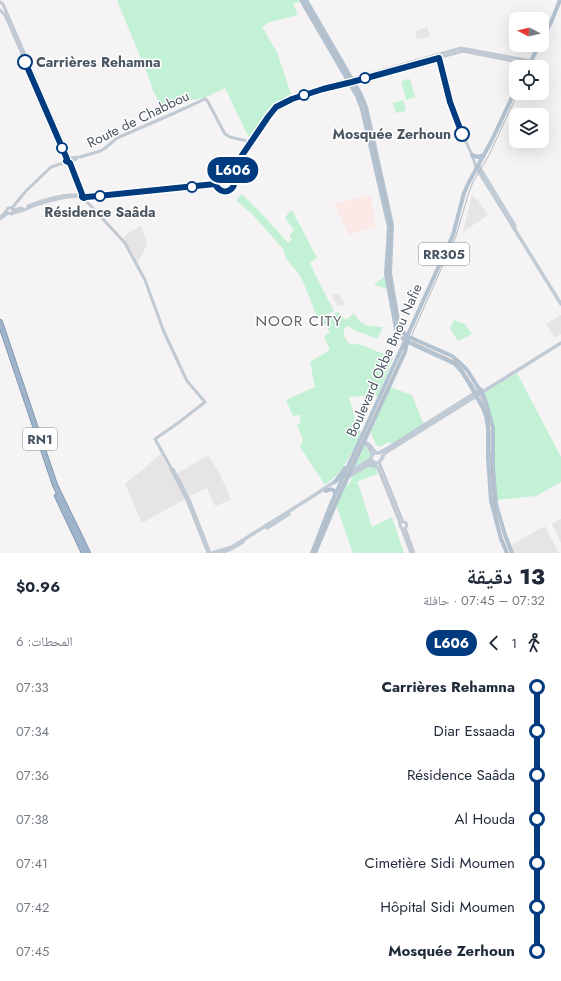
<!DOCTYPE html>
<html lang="ar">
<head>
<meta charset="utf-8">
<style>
	body { margin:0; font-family:Jost,"Noto Naskh Arabic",sans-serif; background:#f6f6f7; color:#1f2937; direction:rtl; height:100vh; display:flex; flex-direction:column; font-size:15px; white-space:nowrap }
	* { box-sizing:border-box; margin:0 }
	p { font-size:13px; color:#747a83 }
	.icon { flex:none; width:22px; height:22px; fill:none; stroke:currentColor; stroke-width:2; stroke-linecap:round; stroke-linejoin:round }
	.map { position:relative; height:553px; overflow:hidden; direction:ltr }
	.side { display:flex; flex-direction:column; background:#fff; flex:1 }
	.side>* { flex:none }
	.badge { padding:0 8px; border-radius:13px; font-size:14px; line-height:26px }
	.needle { width:26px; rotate:277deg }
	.tools { position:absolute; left:509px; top:12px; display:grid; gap:8px }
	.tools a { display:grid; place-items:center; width:40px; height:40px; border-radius:8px; background:#fff; box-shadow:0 4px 16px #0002; font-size:20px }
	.map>.badge { position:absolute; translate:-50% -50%; box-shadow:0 0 0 2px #fff }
	.legs { display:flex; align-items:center; gap:6px; height:44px; padding:0 16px; font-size:13px }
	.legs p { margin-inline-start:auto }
	.summary { display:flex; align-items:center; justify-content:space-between; height:68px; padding:0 16px }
	h1 { font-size:22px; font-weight:800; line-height:30px }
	ul { padding:0 16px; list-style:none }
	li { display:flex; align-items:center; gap:14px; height:44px; font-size:15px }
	li i { display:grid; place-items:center; width:6px; height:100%; margin:0 5px; background:currentColor }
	li i::after { content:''; width:10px; height:10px; margin:-5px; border:3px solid; border-radius:50%; background:#fff }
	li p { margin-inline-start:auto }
	li:first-child i { background:linear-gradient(#0000 50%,currentColor 0) }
	li:last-child i { background:linear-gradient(currentColor 50%,#0000 0) }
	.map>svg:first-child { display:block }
	.education { fill:#e6e4e5 }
	.medical { fill:#fce8e6 }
	.green { fill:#c3f1d5 }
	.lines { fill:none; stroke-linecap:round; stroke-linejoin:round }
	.trunk-casing { stroke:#7690ad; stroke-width:6 }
	.tertiary { stroke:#c1cad2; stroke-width:3 }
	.secondary { stroke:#c1cbd6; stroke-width:3.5 }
	.primary { stroke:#b3c2d1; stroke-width:4 }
	.trunk { stroke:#9fb4c9; stroke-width:4.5 }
	.tram { stroke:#b5b8bd; stroke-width:1 }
	.line-1-casing { stroke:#fff; stroke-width:9 }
	.line-1 { stroke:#003b80; stroke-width:6 }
	.stop-1-dot { fill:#fff; stroke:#003b80; stroke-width:2 }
	.labels { text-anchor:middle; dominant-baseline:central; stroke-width:3; stroke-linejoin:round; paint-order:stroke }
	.shield { fill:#fff; stroke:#808990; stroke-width:1 }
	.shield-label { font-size:13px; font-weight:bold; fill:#4a5661 }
	.stop-label { font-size:14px; font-weight:bold; fill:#4a5661; stroke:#fff; text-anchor:start }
	.street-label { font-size:14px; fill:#4a5661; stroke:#fff }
	.neighbourhood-label { font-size:15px; letter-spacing:1px; fill:#5f6368; stroke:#fff }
</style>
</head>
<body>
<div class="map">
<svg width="561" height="553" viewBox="0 0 561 553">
	<rect width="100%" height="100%" fill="#f5f3f3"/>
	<path class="education" d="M427,27L430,36L417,40L415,31Z
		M472,195L475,199L478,200L488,215L463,232Z
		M141,225L147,244L138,263L123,237Z
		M338,293L345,303L342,306L340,305L338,306L332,297L333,295Z
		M561,315V334L555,338L546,324Z
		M161,454L185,499L142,523L125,484Z
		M208,455L220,474L231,500L215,506L207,488L190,496L177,474Z
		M561,519V543L552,524Z
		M545,526L559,553H513L510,546Z"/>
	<path class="medical" d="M370,195L376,226L349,235L334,204Z"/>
	<path class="green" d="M117,0H298L299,2L293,4L298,15L270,22L262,27L277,52L292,97L284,100L266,115L250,140L225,88L204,98L160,105L152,88L150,81Z
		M410,79L415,97L406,100L401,81Z
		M403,100L406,111L396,113L393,103Z
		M242,194L264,216L288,243L292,239L290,237V234L294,230L285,218L289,212L292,210L317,258L310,263L316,276L334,311L318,319C312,304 307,290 300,276C295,267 284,261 284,250L252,214L236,200Z
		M386,275L388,289L374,285Z
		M338,312L346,320L354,313C362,327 369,326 383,327L377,339L354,330L349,326L344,328V336L348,343L355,345L357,343L393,358L388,371V372L377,397L362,396L349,397L354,415L361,434C352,453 343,472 325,485L300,447L303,440L297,424L300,423V415L293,416L286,400L315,387L310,362L330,350L324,337L330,332L322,320Z
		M454,320L465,324L472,334L458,341L450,328Z
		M517,373L561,457V482L536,496L496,500L494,452V430L491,413L483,394Z
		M390,387L412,395L424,425L393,444L388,442L380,447L376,445L371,433L372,430L371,429L373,424L376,422V418Z
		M363,444L367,446L370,454L369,458L351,470Z
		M372,464L374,465L378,474L356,482L358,483L372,527L392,517L404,553H353L337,508L335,506L346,486L350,483L352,476Z"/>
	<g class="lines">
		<g class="trunk-casing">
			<path id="trunk" d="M0,322L55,485L88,553
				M57,496L84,553"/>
		</g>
		<path class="tertiary" d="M0,2L3,4L70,158
			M0,10L5,15L13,33L67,159
			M438,56L452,109L461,131L472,155L476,167
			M325,89L463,51L523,63L529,65
			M71,162L83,190L86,195
			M68,163L66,161L68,158L80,157L100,151L104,149L117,138L170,115L205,99L207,100L225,134L230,137L251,142
			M69,163L82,195V197L91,206L125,243L145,280L164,332L187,381L205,402L178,423L155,439L170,466L171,469L187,500L208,553
			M215 182a10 10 0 1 1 20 0a10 10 0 1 1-20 0Z
			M230,173L267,117L276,107L289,100L320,91L334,84L461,48L531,61
			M86,194H102L215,182
			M86,197L102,196L215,184
			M28,206C45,199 63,193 82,195
			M12,208L25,192L51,167L60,164L70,163L76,159
			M13,210L22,208
			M13,213C20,212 27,209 33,206C49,201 66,195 82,197
			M0,217L4,214L8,208H12
			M0,219L8,213L12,214L13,211
			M364,441L370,445L376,453
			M363,443L368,446L372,454
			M379,462L403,522C407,522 408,526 405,528
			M378,468L400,523V526L402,529L411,553
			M173,469L189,499L210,553
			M405,528L414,553"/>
		<path class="secondary" d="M478,165L515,226
			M476,167L561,304
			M371,459L374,463H378C382,461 382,456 385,453L561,343
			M371,459C371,454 374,452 379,453L388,448L481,389
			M369,465L375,466L379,469
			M350,472L371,459
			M348,477L373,462
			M267,528L289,514
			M212,553L232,547L310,498L345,475
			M221,553L231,549L243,542"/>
		<path class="primary" d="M301,0L357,96L362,109L389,227L386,274L396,329L402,338L416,346L447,360L455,364L462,372L469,383L483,408L486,416L488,429V458L491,501L501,539L507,553
			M306,0L360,93L366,107L392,225L390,273L399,326L403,332L407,336L452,356L459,362L467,370L483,395L487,406L493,428V468L496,504L505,535L512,553
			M542,39L552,20L560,0
			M528,67L539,45
			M472,155L478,157L484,155
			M335,482L345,468
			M326,491C330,489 335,488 335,495
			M312,553L331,504L453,235L464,193L469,182L492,140L516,89
			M315,553L336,503L405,352L408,339"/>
		<use href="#trunk" class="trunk"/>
		<path class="tram" d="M303,0L352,82L361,98L364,106L380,174L391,226L389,275L399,328L404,335L406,341L405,350L350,469L313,553
			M529,67L532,61
			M508,553L501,536L494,504L490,449V431L488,416L480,396L460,366L456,362L415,343C412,339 411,337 413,332L456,236L469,192L473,182L489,155L518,93"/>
	</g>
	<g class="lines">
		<g class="line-1-casing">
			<path id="line-1" d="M25,62L64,152L67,159L66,161L70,163L82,194V197L84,198L86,197L98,196L215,184C224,201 243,185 230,173L268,117L276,107L292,99L323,89L352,82L439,58L450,102L462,134"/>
		</g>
		<use href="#line-1" class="line-1"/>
	</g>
	<g class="stop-1-dot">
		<circle cx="25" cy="62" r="7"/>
		<circle cx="365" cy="78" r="5"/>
		<circle cx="304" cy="95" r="5"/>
		<circle cx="462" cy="134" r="7"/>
		<circle cx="62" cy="148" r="5"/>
		<circle cx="192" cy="187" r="5"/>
		<circle cx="100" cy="196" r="5"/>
	</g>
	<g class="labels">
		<g class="shield">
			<rect x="419" y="243" width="50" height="22" rx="3"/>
			<rect x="23" y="428" width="34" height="22" rx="3"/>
		</g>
		<g class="shield-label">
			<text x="444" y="254">RR305</text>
			<text x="40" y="439">RN1</text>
		</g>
		<g class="stop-label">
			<text x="36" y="62">Carrières Rehamna</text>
			<text x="451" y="134" text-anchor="end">Mosquée Zerhoun</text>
			<text x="100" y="212" text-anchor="middle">Résidence Saâda</text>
		</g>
		<g class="street-label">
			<text transform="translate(138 119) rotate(-26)">Route de Chabbou</text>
			<text transform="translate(384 360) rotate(-66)">Boulevard Okba Bnou Nafie</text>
		</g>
		<g class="neighbourhood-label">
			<text x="299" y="321">NOOR CITY</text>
		</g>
	</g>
</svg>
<div class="tools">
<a><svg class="needle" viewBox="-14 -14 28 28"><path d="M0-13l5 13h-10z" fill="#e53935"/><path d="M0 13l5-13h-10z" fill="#747a83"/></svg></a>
<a><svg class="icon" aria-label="locate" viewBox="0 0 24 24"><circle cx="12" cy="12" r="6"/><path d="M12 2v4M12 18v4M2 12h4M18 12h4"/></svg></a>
<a><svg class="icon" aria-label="layers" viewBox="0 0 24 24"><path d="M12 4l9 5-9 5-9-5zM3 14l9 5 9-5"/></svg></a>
</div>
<b class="badge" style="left:233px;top:170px;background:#003b80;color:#fff">L606</b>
</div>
<section class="side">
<div class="summary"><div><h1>13 دقيقة</h1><p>07:32 – 07:45 · حافلة</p></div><b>$0.96</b></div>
<div class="legs"><svg class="icon" aria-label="walk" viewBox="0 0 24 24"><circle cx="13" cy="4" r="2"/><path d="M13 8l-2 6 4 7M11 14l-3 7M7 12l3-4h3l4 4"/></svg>1<svg class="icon" aria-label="back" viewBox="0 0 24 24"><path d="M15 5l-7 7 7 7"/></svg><b class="badge" style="background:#003b80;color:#fff">L606</b><p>المحطات: 6</p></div>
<ul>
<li><i style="color:#003b80"></i><b>Carrières Rehamna</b><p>07:33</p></li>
<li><i style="color:#003b80"></i><span>Diar Essaada</span><p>07:34</p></li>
<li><i style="color:#003b80"></i><span>Résidence Saâda</span><p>07:36</p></li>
<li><i style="color:#003b80"></i><span>Al Houda</span><p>07:38</p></li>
<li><i style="color:#003b80"></i><span>Cimetière Sidi Moumen</span><p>07:41</p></li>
<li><i style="color:#003b80"></i><span>Hôpital Sidi Moumen</span><p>07:42</p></li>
<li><i style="color:#003b80"></i><b>Mosquée Zerhoun</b><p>07:45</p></li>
</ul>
</section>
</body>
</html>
